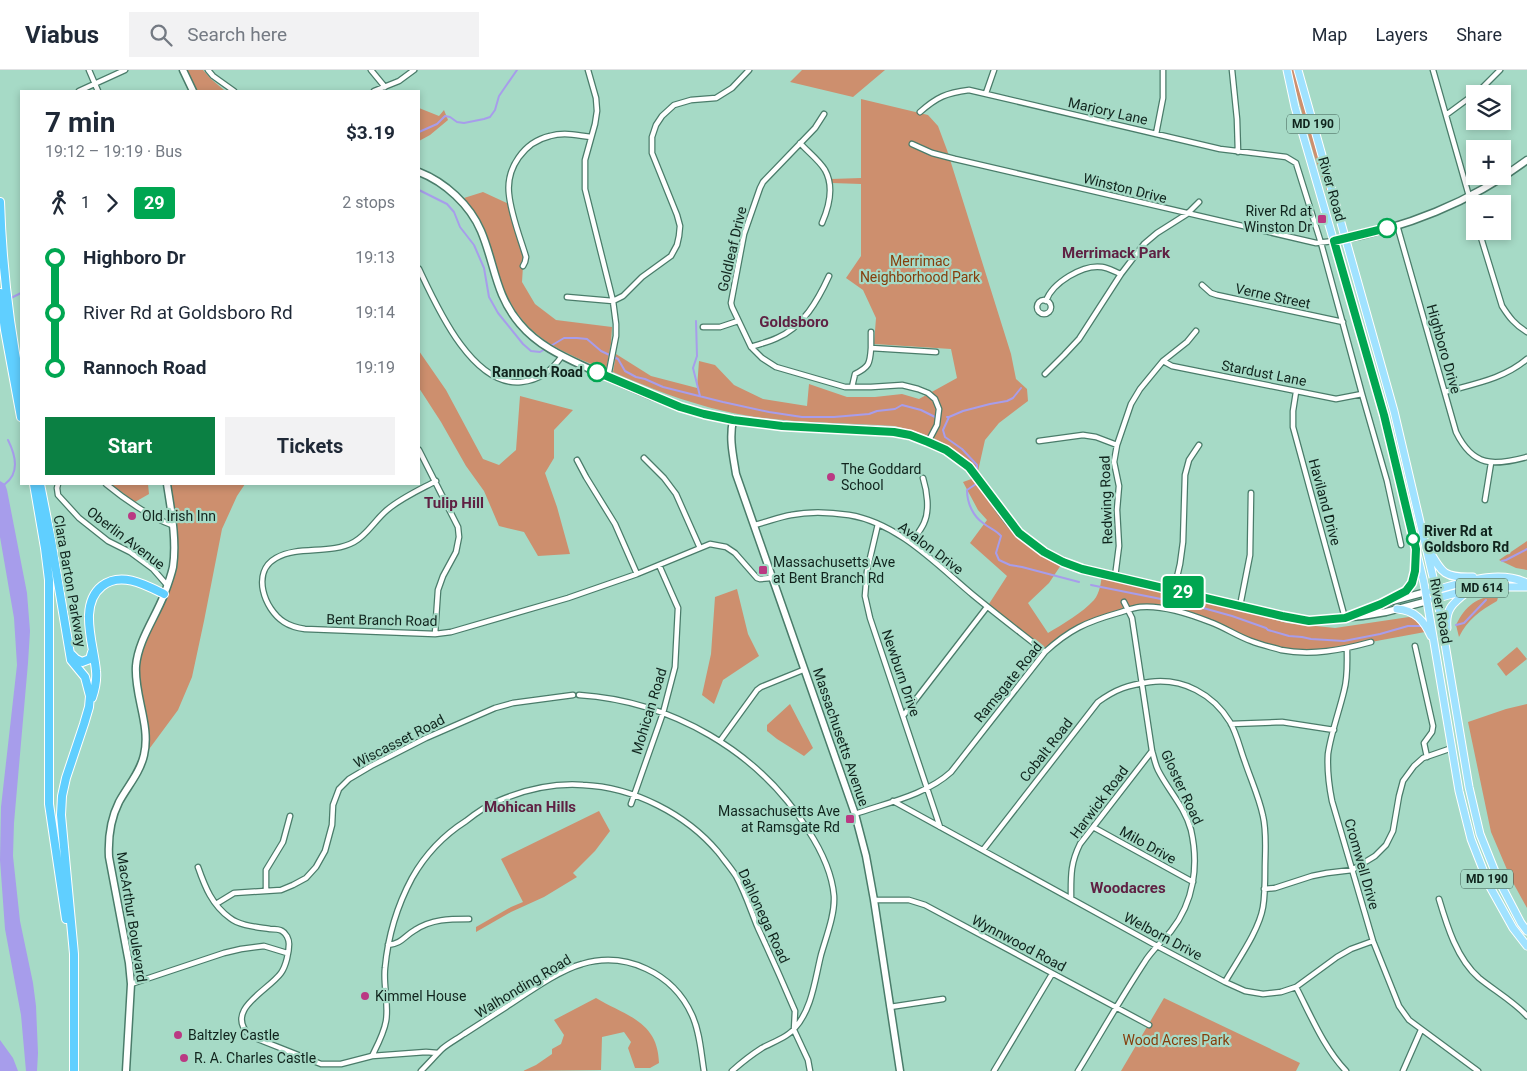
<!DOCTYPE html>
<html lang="en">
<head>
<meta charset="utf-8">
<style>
	body { margin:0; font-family:Roboto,sans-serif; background:#f2f2f3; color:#1f2937; height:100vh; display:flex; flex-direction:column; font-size:19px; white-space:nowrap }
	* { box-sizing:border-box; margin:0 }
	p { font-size:16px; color:#747a83 }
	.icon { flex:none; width:28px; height:28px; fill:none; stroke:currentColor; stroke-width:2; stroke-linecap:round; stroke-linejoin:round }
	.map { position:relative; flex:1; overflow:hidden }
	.panel { position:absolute; left:20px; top:20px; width:400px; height:395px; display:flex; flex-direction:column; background:#fff; border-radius:0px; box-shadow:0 2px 8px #0003 }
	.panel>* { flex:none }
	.badge { padding:0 10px; border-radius:4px; font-size:18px; line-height:32px }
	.fabs { position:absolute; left:1466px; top:15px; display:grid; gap:10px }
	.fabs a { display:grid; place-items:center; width:45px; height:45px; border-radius:0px; background:#fff; box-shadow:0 2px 8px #0003; font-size:25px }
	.map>.badge { position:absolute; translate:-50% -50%; box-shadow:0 0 0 2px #fff }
	.legs { display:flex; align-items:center; gap:8px; height:55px; padding:0 25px; font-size:16px }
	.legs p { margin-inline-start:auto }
	.summary { display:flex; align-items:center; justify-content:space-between; height:85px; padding:0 25px }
	h1 { font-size:28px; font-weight:700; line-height:38px }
	.primary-button { display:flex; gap:10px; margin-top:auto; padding:10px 25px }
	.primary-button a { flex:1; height:58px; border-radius:0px; background:#0b8043; color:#fff; font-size:20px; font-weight:700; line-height:58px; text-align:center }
	.primary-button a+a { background:#f2f2f3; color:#1f2937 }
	ul { padding:0 25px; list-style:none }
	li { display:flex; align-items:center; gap:18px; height:55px; font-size:19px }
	li i { display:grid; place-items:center; width:8px; height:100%; margin:0 6px; background:currentColor }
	li i::after { content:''; width:12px; height:12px; margin:-6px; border:4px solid; border-radius:50%; background:#fff }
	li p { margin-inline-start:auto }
	li:first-child i { background:linear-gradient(#0000 50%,currentColor 0) }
	li:last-child i { background:linear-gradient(currentColor 50%,#0000 0) }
	header { display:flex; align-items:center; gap:30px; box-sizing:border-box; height:70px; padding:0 25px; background:#fff; border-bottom:1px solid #e0e1e3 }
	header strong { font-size:24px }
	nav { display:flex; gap:28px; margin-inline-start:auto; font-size:18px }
	.search { width:350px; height:45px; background:#f2f2f3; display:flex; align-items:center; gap:12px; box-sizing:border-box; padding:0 18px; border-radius:0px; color:#747a83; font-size:19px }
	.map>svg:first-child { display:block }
	.green { fill:#cd8f6e }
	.water { fill:#a79deb }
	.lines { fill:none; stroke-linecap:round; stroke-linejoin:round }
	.stream { stroke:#a79deb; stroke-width:2 }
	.street-casing { stroke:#4a7c6a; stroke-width:7 }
	.secondary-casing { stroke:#4a7c6a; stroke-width:9 }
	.primary-casing { stroke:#fff; stroke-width:9 }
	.highway-casing { stroke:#fff; stroke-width:10 }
	.street { stroke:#fff; stroke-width:4.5 }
	.secondary { stroke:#fff; stroke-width:6 }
	.primary { stroke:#a0e2ff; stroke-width:7 }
	.highway { stroke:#60cfff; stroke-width:8 }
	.line-1-casing { stroke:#fff; stroke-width:11 }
	.line-1 { stroke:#00a651; stroke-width:8 }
	.poi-dot { fill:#ba3983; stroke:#a6dac6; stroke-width:2 }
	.stop-1-dot { fill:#fff; stroke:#00a651; stroke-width:2.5 }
	.labels { text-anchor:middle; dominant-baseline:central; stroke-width:4.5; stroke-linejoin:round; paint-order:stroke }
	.shield { fill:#a6dac6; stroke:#3d5b50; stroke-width:1 }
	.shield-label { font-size:12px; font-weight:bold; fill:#10241d }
	.street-label { font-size:14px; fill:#10241d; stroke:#a6dac6 }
	.poi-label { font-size:14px; fill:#10241d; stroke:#a6dac6; text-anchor:start }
	.park-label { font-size:14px; fill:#853d0b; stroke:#a6dac6 }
	.stop-label { font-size:14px; font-weight:bold; fill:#10241d; stroke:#a6dac6; text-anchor:end }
	.neighbourhood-label { font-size:15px; font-weight:bold; fill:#5f2143; stroke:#a6dac6 }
</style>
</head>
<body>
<header>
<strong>Viabus</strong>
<div class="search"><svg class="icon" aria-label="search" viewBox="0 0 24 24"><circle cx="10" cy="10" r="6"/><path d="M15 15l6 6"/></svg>Search here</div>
<nav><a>Map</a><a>Layers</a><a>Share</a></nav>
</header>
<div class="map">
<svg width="1527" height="1001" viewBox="0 0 1527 1001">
	<rect width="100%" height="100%" fill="#a6dac6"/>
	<path class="green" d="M187,0H203L211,9L224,20V21H198L194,17Z
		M802,0H885L853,27L790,12Z
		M1290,0H1294L1328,122L1327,121L1314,85Z
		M861,29L928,45L938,56L947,80L1011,284L1016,309L1027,319L1028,331L999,353L985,370L978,401C956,375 927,363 894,356C837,352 779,354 724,341C685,332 649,318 613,302L616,284L651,306L697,318L699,291L715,295L734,315L763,329L807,336L809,314L847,327H875L902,324L919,329L957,308L951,279L874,274L876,248L863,220L846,208L861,186V114L832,113L831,109L861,108Z
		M419,38L439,46L444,40L448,50L430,65L419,71Z
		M483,122L511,135L526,187L523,196L522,212L535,234L556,250L612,257L611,273L606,300C557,280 521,266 501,212C495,195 492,177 485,160C480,148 472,138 464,128Z
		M419,281L446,320L483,389L499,395L516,380L520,326L573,340L554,360V388L545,403L557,437L570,484L538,486L524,462L499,456L484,421L466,396L441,352L419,318Z
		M977,407L1019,463L1063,492L1049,513L1028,533L1048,563C1063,554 1082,543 1094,530C1100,523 1101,512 1102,504L1287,553L1335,558L1409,547L1418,551L1425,562L1371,572L1347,578L1300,582L1251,571L1185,543L1143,537L1080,556L1045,582L987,537L1007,506L970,473L987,450L978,440L963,412Z
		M111,414H148L149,424L135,432Z
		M167,414H245L237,426L222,459L204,551L192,607L178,640L144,686L145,668L136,594L173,497L174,472Z
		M1527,471V500L1516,498L1499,490Z
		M737,519L748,564L759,586L723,610L714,634L702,625L711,584L715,527Z
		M1499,524L1497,531C1481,540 1467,550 1459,567L1456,555C1466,535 1476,528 1499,524Z
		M1517,577L1527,589L1506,606L1497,594Z
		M790,634L813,678L804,686L777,669L767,661V655Z
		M1527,634V838L1511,809L1491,762L1468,652L1506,639Z
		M599,741L610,761L595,781L573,803L577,807L544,827L511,842L476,862V857L511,837L523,832L501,789Z
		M596,928C626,946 658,951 659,993L650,998H635L628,978L631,972L624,962L602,967L601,1000L523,1001L536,995L552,984V979L561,974L564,965L554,950Z
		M1164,928L1300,993L1296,1001H1121Z"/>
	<path class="water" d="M0,411L5,414L7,420L27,523L30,561L28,593L14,753L13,786L20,851L33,913L36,936L38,983L37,1001H26L21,945L5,859L0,790L1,737L17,595L14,548L0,467Z
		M0,970L13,988L18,1001H0Z"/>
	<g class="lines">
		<path class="stream" d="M419,62L437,54L445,46L450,47L457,52L464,53L484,49L490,47L495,40L499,26L517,0
			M419,120L447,134L454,142L460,157L474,175L484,198L489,227L498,243L523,274L531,281L540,282L545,279
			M11,228L21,223
			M696,251L697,286L693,298L700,326
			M549,277L564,268H577L587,269L601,281L618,289L625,301L636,307L645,309L663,317L723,332L769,342L802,347H834L869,344L877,341L895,339L902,335L921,340L935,347
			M947,347H949L943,360L945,367L962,379L977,395V398
			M949,347L963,341L990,334L1007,331L1013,328L1021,318
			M5,414C20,403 15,384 8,370
			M976,414L967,420C967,433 973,446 983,453C989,458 996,460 1001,466L996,483L999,490L1010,495L1022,497L1079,512
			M1502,491L1506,490L1527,479
			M1091,515L1196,536L1232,546L1266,558L1268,560L1289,566L1302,567L1311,569L1344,571L1380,564L1408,556H1422
			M1456,555L1464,553L1486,530"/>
		<g class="street-casing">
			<path id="street" d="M89,0L98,21
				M208,0L213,6L234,21
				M371,0L385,17
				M588,0L596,28L597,41L595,54L585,90V119L613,231L616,254V266L608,307
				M1232,0L1237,49L1238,82
				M1433,0L1475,147
				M79,21L125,0
				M374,21L399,11L414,0
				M986,23L994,0
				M920,42C937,27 946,23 969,20L1220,79L1286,87L1296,93L1321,173L1362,324L1387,411L1401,475
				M824,44L815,58L763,112L760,118L744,164L731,233L732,237L751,277L762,288L776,297L845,317H871L902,315L918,319L928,323L935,329L939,339L937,355L928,372
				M1446,45L1480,20L1500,0
				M1156,64L1163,28V0
				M800,73C808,82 819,90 825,100C834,116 829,137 822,153
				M912,74L932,83L955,89L1316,173L1334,171
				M1397,155L1456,362C1473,397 1493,396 1527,387
				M1479,161L1502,236C1509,247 1515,255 1527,262
				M523,196L525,192L526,187C520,167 511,145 509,124C506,98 524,72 550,66C563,62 578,65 591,67
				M419,199C436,235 472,317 521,312C540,310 551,301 562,286
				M1202,215L1211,223L1217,225L1343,252
				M567,227L613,231L623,226L642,207L671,186L677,175L679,166L680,156L677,145L652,83V67L656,55L662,46L674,35L691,30L716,28L732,18L749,0
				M1037 237a7 7 0 1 1 14 0a7 7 0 1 1-14 0Z
				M1046,231C1052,213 1083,194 1102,197C1109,198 1115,202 1121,204
				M703,257H720L738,251
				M751,277C759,274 769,272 777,268C803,257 818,230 829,206
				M871,278V262
				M1163,291L1172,296L1336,329L1362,324
				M1045,304L1064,285L1079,269L1121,204L1144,174L1157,163L1187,144L1199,132
				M852,317L855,304C869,297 870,294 871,278L936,282
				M1296,322L1293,341V357L1345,548
				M1445,322C1473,314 1504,309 1527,289
				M1039,371L1083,365L1096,367L1117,375
				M419,380L458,457L459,467L456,482L443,506L438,520L435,564
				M644,388L664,408L676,424L700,478
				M577,390L586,407L615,454L637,504
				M436,411C419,420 401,428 387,440C375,450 367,465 354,472C330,485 299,475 276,488C251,502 264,539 284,552C290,556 298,558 305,559L435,564L451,562L568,528L637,504L710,474L726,477L735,483L757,508L760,509L771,508
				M58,414L57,418L58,425L79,448L108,471L130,482L153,499L167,515
				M106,414C123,428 151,448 172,455
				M1485,430L1491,393
				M878,454L867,501L865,526L870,548L940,757
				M754,455C767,452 779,447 791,445C810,441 830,442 849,445C898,453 936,494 973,525C996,544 1021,563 1045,582
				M911,473C915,467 921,460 924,453C930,440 927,421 923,408
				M1115,507L1119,476L1117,440L1119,416L1114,392L1117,375L1131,334L1140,319L1163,291L1187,272L1196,261
				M1174,520L1180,494L1183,472L1185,405L1189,390L1199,375
				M1240,536L1250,485L1251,423
				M1415,576L1433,656L1432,662L1424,673L1427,687
				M1347,578C1347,593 1348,607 1344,621C1339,642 1331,663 1328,684C1327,700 1329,716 1332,731L1373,871L1399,936L1409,950L1478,1001
				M579,625C671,631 759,681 808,760C821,780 832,802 834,826C835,845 826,867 821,885C815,909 812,940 794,959C788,967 771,973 762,978C751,985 741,993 732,1001
				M903,646L987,537
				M1231,654L1282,652L1334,660
				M720,671L757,620L761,617L803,600
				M893,731L1157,876L1225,912L1245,921L1263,924L1281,922L1296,917L1337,887L1351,879L1373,871
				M631,734L663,643L675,597L678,538L659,495
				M855,744C886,733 926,725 951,702L1045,582C1069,560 1086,552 1118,543C1125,541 1132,538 1140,537C1161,535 1190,544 1210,552C1224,557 1237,566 1251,571C1261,575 1271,577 1281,580C1311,586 1342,580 1371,572
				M1093,757L1193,812
				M983,780L1098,632C1116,619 1128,615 1150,612C1183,608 1213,624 1230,652C1237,664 1240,679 1245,692C1251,710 1259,727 1263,746C1267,763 1265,782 1265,799C1265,812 1265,825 1263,837C1259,861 1237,891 1225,912
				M198,797C205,817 212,835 230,848C240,856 258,857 270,859C274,859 279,859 282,861C286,863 289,869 289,874C289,882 286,896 281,903C268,921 223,940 250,966L321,994H341L372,986L426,982L438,983
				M1264,819L1275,818L1312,806L1327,803L1352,800L1375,786L1386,775L1393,761L1399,726L1403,711L1414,696L1423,688L1452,678
				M266,821V800L283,772L290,746
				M1071,828C1071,807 1070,794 1080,774L1152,681
				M1439,829C1447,856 1457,889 1479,908C1495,921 1513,931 1527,946
				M874,830H909L925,835L1149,955
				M216,834L234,823L281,820L293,815L306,808L316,797L325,781L332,755L333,735L339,719L349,709L371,696L426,668L495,638L513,633L573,625
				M388,875C403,873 403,867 415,860C432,849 449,849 469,849
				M131,914L224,883L241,879L264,876L287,883
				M1296,917C1311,946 1324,978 1346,1001
				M890,937L943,929
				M372,986C378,974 384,963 386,951C389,934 383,915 385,898C388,866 397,836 412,808C425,785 444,765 466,751C476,743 486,736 498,731C524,720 555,713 583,715C633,717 686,744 718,782C724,790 731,798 736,806C745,822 751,841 758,858C771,886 783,913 795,941L794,960L808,990L810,1001
				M421,1001C428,994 435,986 442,979C449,973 457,969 464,964C478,955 492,946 506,937C526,924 559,900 582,894C626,881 673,903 692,945C700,962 701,983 704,1001
				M994,1001L1052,904
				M1078,1001C1100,965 1121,928 1144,893C1151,881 1162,872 1171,861C1194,832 1199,795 1191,760C1185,737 1168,720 1158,700C1155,694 1154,687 1152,681L1132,548L1124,532
				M1403,1001L1421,960"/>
		</g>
		<g class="secondary-casing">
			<path id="secondary" d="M183,0L193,21
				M419,102C445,112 470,135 481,161C495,194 495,225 520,254C540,278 569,289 596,302C631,317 666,334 702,343C765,360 830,355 894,362C926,368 957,381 977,407C991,425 1002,447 1019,463C1036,480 1059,490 1082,499L1282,546L1309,551L1362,546L1386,542L1428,531
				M1334,171C1403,159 1472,132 1527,90
				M733,350C729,369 733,385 736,404L855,744L866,786L874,830L900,1001
				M1353,545L1381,534L1426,522
				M126,1001L131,914L129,893L109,787C108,768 110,750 119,732C127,717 140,703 144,685C151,655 134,626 136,596C138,571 155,548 164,525C167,517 171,506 173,497C177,470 171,440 167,414"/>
		</g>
		<g class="primary-casing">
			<path id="primary" d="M1287,0L1295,37L1384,345L1424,513L1459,721L1471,769L1489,815L1513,858L1527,876
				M1298,0L1394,341L1436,520L1469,717L1480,764L1498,809L1521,853L1527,861
				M1429,480C1442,504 1445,508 1473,507
				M1432,521C1462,513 1497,499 1527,513
				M1434,529L1471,519L1502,517H1527
				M1381,534C1406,522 1415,520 1416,490
				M1397,539C1415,540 1424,551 1431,566
				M1447,558C1445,539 1453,533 1467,522"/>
		</g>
		<g class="highway-casing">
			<path id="highway" d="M0,132C2,194 9,255 21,316
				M0,223L5,260L21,347
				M34,414L45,478L49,510V734L66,849
				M40,414L51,470L71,590L85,607L90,626L89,637L84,654L66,708L62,726L61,745L74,884V1001
				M71,584L76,589L82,592L90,589L92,582
				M92,628C95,619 97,610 96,601C94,575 78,535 102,516C121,501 146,515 164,524"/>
		</g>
		<use href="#street" class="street"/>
		<use href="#secondary" class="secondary"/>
		<use href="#primary" class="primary"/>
		<use href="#highway" class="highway"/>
	</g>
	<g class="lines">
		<g class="line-1-casing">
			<path id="line-1" d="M597,302L680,337L704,344L733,350L782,356L894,362L910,365L928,372L946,380L969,397L1019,463L1044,482L1063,492L1082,499L1282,546L1309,551L1345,548L1381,534L1406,521L1412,513L1415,501L1416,479L1384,345L1334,171L1387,158"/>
		</g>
		<use href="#line-1" class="line-1"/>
	</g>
	<g class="poi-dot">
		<rect x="1317" y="144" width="10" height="10" rx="2.5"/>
		<circle cx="831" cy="407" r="5"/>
		<circle cx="132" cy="446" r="5"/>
		<rect x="758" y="495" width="10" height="10" rx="2.5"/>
		<rect x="845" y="744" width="10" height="10" rx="2.5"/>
		<circle cx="365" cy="926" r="5"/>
		<circle cx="178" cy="965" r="5"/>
		<circle cx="184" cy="988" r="5"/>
	</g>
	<g class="stop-1-dot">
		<circle cx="1387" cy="158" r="9"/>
		<circle cx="597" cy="302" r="9"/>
		<circle cx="1413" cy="469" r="6"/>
	</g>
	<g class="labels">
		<g class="shield">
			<rect x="1287" y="44.5" width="52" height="19" rx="4"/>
			<rect x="1456" y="508.5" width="52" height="19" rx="4"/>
			<rect x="1461" y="799.5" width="52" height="19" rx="4"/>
		</g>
		<g class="shield-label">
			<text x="1313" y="54">MD 190</text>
			<text x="1482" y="518">MD 614</text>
			<text x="1487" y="809">MD 190</text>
		</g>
		<g class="street-label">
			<text transform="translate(1108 41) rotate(13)">Marjory Lane</text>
			<text transform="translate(1125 118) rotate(14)">Winston Drive</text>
			<text transform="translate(1332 119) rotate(74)">River Road</text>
			<text transform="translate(732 179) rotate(-77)">Goldleaf Drive</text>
			<text transform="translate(1273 226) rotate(12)">Verne Street</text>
			<text transform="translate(1444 279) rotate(74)">Highboro Drive</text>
			<text transform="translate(1264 303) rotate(11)">Stardust Lane</text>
			<text transform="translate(1106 430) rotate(-92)">Redwing Road</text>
			<text transform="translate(1325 432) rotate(75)">Haviland Drive</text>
			<text transform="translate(126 468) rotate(37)">Oberlin Avenue</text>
			<text transform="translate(931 478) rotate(37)">Avalon Drive</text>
			<text transform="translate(70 511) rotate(80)">Clara Barton Parkway</text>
			<text transform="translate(1441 541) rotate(79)">River Road</text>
			<text transform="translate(382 550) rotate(1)">Bent Branch Road</text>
			<text transform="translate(901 603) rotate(71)">Newburn Drive</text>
			<text transform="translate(1008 612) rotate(-51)">Ramsgate Road</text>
			<text transform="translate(649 641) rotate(-73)">Mohican Road</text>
			<text transform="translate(841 667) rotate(71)">Massachusetts Avenue</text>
			<text transform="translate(399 671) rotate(-27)">Wiscasset Road</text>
			<text transform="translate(1046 680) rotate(-52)">Cobalt Road</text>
			<text transform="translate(1182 717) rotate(65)">Gloster Road</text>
			<text transform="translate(1099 732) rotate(-53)">Harwick Road</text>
			<text transform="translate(1148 775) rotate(29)">Milo Drive</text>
			<text transform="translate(1362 794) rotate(74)">Cromwell Drive</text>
			<text transform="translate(764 846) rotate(65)">Dahlonega Road</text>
			<text transform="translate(132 847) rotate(81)">MacArthur Boulevard</text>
			<text transform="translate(1163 866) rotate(28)">Welborn Drive</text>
			<text transform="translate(1019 873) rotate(28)">Wynnwood Road</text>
			<text transform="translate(523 916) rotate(-31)">Walhonding Road</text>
		</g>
		<g class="poi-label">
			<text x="1312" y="141" text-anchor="end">River Rd at<tspan x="1312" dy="16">Winston Dr</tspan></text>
			<text x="841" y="399">The Goddard<tspan x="841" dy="16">School</tspan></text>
			<text x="142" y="446">Old Irish Inn</text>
			<text x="773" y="492">Massachusetts Ave<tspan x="773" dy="16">at Bent Branch Rd</tspan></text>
			<text x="840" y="741" text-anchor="end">Massachusetts Ave<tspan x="840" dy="16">at Ramsgate Rd</tspan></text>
			<text x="375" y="926">Kimmel House</text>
			<text x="188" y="965">Baltzley Castle</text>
			<text x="194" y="988">R. A. Charles Castle</text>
		</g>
		<g class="park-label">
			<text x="920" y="191">Merrimac<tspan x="920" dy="16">Neighborhood Park</tspan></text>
			<text x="1176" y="970">Wood Acres Park</text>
		</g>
		<g class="stop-label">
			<text x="583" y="302">Rannoch Road</text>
			<text x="1424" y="461" text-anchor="start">River Rd at<tspan x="1424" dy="16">Goldsboro Rd</tspan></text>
		</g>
		<g class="neighbourhood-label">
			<text x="1116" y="183">Merrimack Park</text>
			<text x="794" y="252">Goldsboro</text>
			<text x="454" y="433">Tulip Hill</text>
			<text x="530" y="737">Mohican Hills</text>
			<text x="1128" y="818">Woodacres</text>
		</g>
	</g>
</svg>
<div class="fabs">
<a><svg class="icon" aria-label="layers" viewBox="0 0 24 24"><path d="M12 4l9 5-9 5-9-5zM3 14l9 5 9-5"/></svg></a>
<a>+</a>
<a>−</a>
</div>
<b class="badge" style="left:1183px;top:522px;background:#00a651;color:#fff">29</b>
<section class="panel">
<div class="summary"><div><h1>7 min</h1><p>19:12 – 19:19 · Bus</p></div><b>$3.19</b></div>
<div class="legs"><svg class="icon" aria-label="walk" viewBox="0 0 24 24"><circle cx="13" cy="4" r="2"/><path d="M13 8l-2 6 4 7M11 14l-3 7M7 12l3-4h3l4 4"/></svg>1<svg class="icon" aria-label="forward" viewBox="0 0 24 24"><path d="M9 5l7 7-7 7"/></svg><b class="badge" style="background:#00a651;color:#fff">29</b><p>2 stops</p></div>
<ul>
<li><i style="color:#00a651"></i><b>Highboro Dr</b><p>19:13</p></li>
<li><i style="color:#00a651"></i><span>River Rd at Goldsboro Rd</span><p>19:14</p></li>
<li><i style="color:#00a651"></i><b>Rannoch Road</b><p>19:19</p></li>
</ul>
<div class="primary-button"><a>Start</a><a>Tickets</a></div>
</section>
</div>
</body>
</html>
